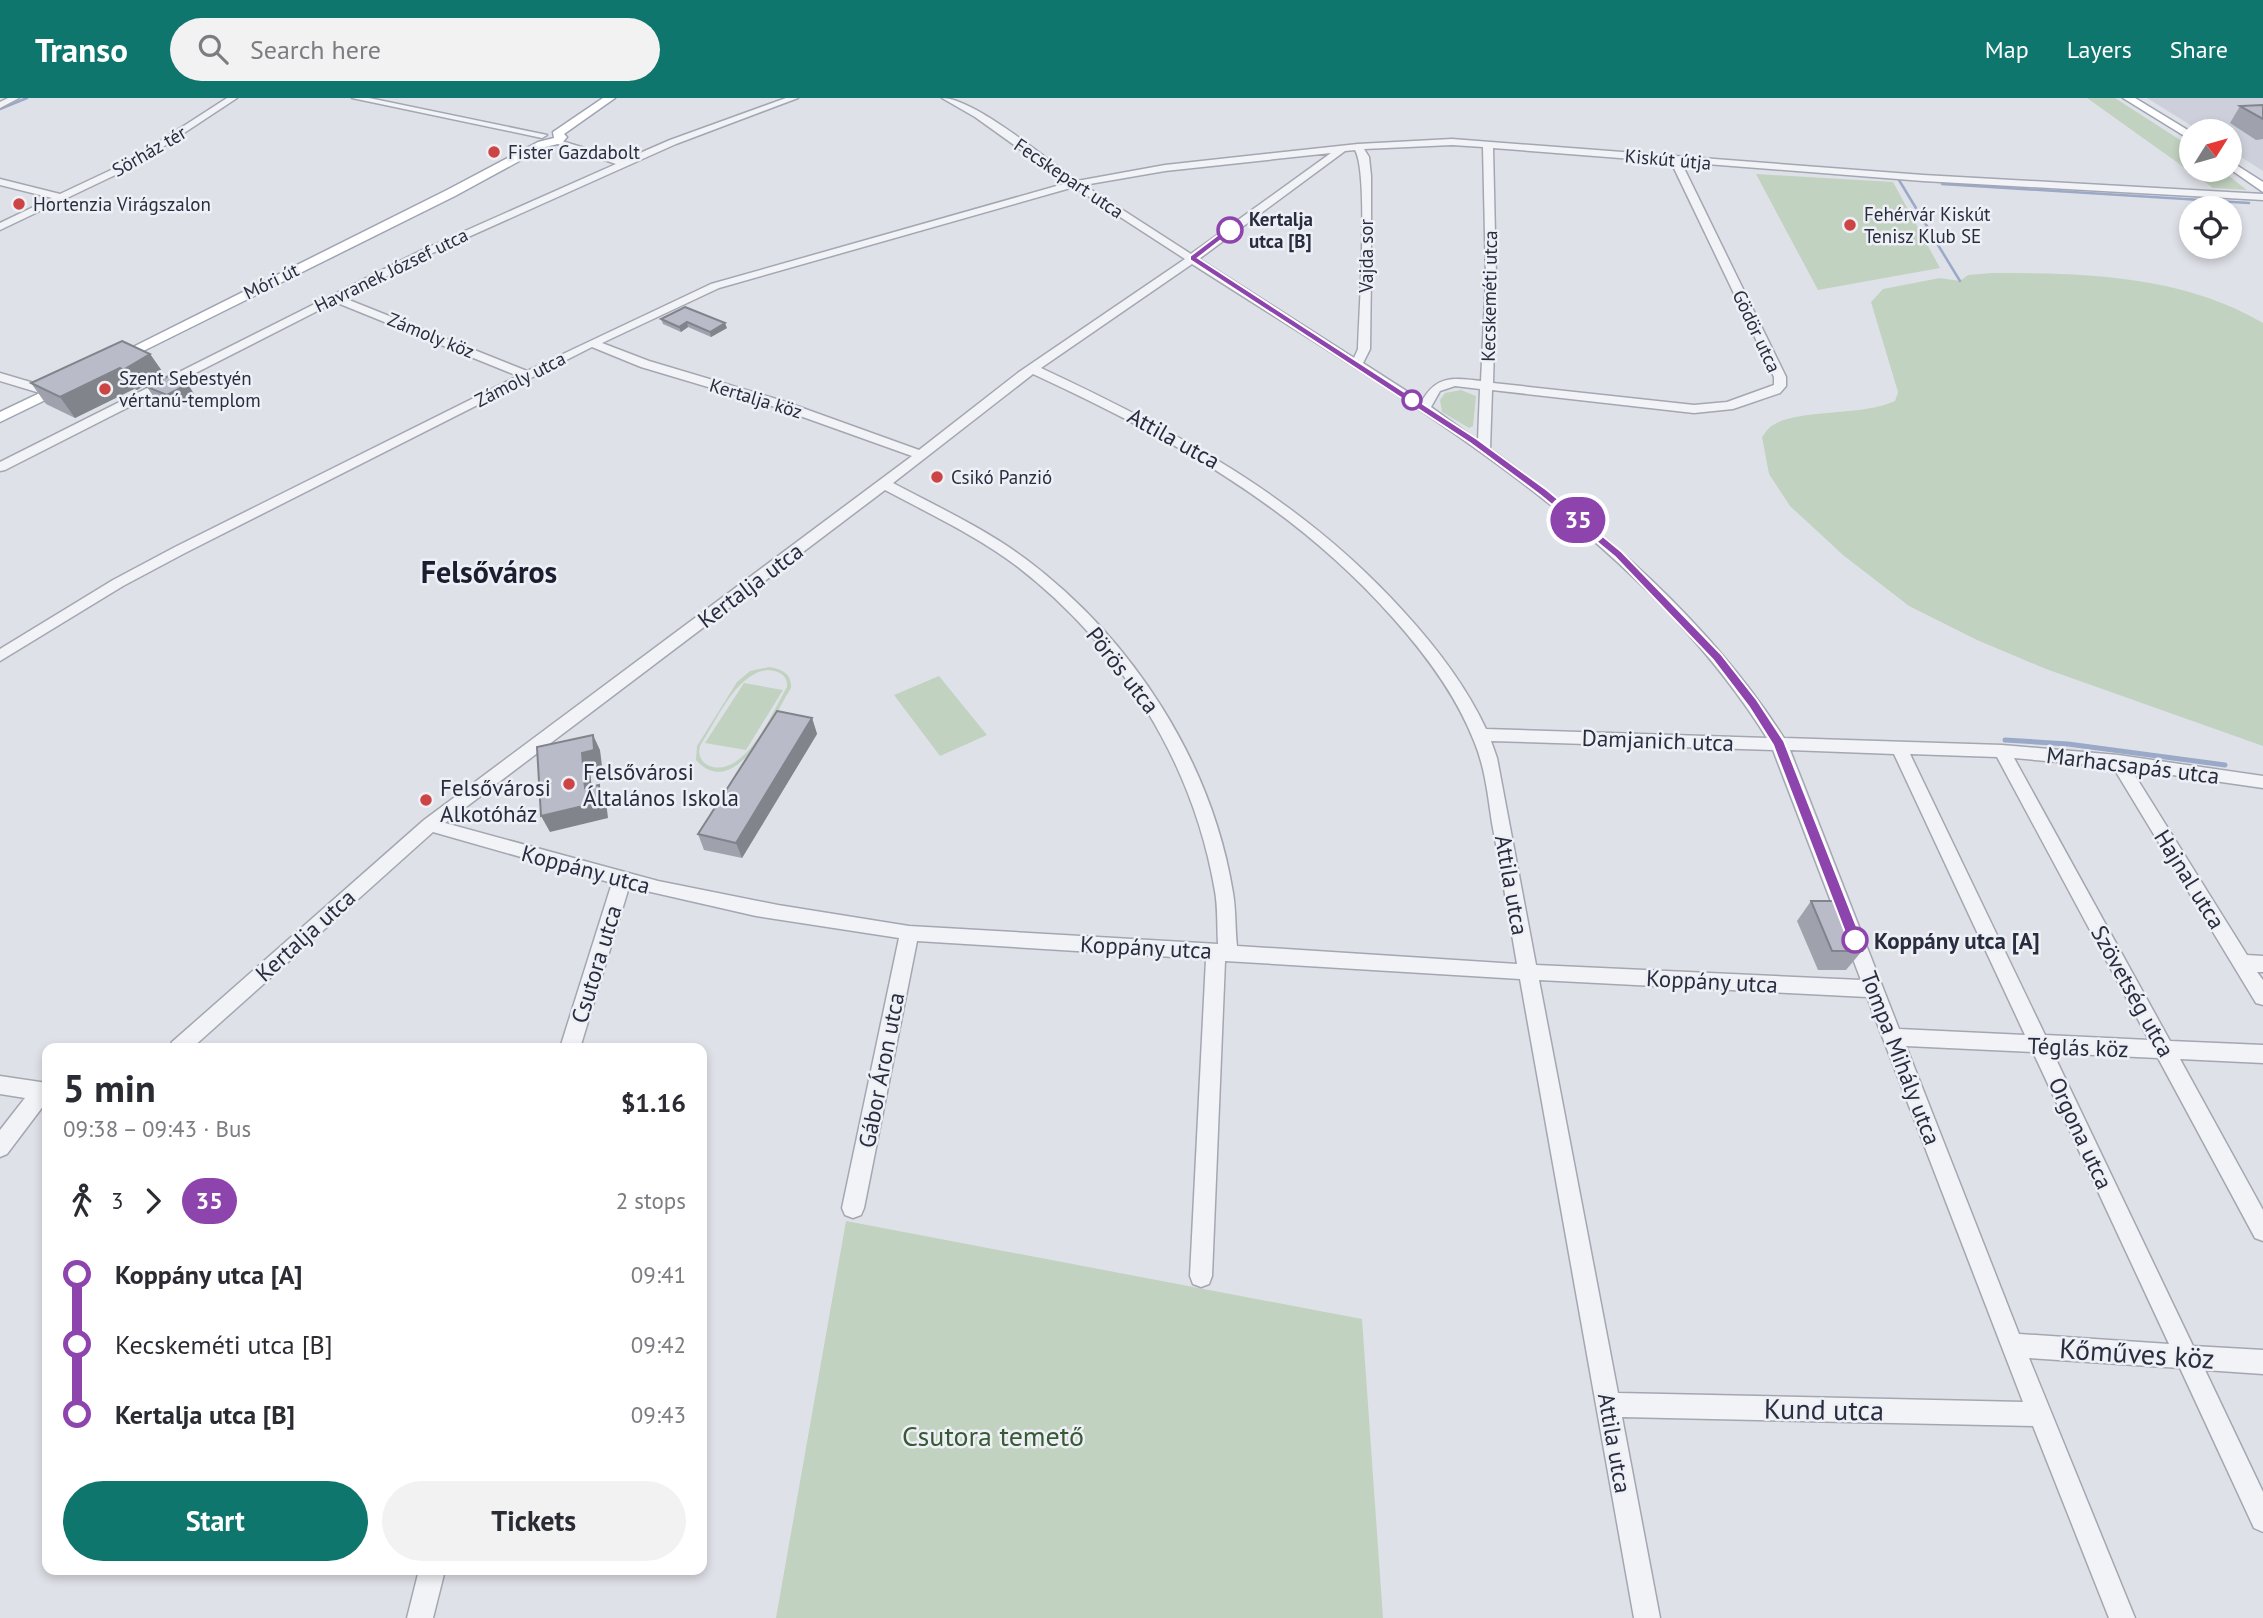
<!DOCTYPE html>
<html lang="en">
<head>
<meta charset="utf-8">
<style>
	body { margin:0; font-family:"PT Sans",sans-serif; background:#f2f2f3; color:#2b2b33; height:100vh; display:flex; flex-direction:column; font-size:26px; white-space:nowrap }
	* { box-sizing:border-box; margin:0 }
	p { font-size:23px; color:#7c7c81 }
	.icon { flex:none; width:38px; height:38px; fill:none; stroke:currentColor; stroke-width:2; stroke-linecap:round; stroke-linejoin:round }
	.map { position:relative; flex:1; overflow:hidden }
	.details { position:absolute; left:42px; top:945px; width:665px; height:532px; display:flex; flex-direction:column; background:#fff; border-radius:14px; box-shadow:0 4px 10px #0003 }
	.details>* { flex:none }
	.badge { padding:0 14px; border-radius:23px; font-size:24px; line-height:46px }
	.needle { width:46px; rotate:53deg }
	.buttons { position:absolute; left:2179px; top:21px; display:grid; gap:14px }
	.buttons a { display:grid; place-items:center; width:63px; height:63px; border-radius:50%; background:#fff; box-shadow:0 4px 10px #0003; font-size:35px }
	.map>.badge { position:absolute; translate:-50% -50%; box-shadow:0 0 0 4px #fff }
	.legs { display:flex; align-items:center; gap:10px; height:77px; padding:0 21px; font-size:23px }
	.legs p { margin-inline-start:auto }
	.head { display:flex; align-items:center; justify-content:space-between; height:119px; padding:0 21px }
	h1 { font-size:38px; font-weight:800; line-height:52px }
	.cta { display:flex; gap:14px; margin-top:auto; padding:14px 21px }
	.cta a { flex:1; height:80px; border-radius:42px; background:#0f766e; color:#fff; font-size:28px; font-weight:800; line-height:80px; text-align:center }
	.cta a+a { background:#f2f2f3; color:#2b2b33 }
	ul { padding:0 21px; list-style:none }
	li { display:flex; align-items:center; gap:24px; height:70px; font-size:26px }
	li i { display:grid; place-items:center; width:10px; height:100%; margin:0 9px; background:currentColor }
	li i::after { content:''; width:18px; height:18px; margin:-9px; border:5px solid; border-radius:50%; background:#fff }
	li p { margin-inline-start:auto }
	li:first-child i { background:linear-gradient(#0000 50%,currentColor 0) }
	li:last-child i { background:linear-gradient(currentColor 50%,#0000 0) }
	header { display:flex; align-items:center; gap:42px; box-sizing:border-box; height:98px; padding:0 35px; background:#0f766e; color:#fff }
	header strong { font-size:33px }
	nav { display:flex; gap:38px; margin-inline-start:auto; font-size:24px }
	.search { width:490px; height:63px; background:#f2f2f3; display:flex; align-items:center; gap:18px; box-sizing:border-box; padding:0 24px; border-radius:38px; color:#7c7c81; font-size:26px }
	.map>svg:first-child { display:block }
	.built { fill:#cdd0da }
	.green { fill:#c2d2c0; fill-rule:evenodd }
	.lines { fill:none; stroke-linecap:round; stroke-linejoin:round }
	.stream-far1 { stroke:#9aa9c8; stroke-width:2.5 }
	.stream { stroke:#9aa9c8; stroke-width:5 }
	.minor-casing { stroke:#a4a7b2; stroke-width:3 }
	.major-casing { stroke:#9ea4b4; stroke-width:3 }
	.minor { fill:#f2f3f6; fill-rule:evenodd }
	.major { fill:#fff; fill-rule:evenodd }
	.wall { fill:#9fa2ac }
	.shaded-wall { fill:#82848c }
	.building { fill:#b9bcc8; stroke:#82848c; stroke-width:2 }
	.line-1 { fill:#8e44ad; stroke:#fff; stroke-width:2 }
	.poi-dot { fill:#cd4444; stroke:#eef0f6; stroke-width:2.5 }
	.stop-1-dot { fill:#fff; stroke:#8e44ad; stroke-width:3.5 }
	.labels { text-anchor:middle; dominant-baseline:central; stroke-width:5; stroke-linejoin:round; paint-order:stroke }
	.far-street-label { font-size:19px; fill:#282d3f; stroke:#eef0f6 }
	.far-poi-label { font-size:19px; fill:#282d3f; stroke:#eef0f6; text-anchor:start }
	.far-stop-label { font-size:19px; font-weight:bold; fill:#282d3f; stroke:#eef0f6; text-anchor:start }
	.street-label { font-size:23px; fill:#282d3f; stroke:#eef0f6 }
	.poi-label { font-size:23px; fill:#282d3f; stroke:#eef0f6; text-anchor:start }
	.stop-label { font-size:23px; font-weight:bold; fill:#282d3f; stroke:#eef0f6; text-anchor:start }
	.near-street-label { font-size:28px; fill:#282d3f; stroke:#eef0f6 }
	.near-park-label { font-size:28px; fill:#375b35; stroke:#eef0f6 }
	.district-label { font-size:30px; font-weight:bold; fill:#1a1e30; stroke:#eef0f6 }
</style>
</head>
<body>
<header>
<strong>Transo</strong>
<div class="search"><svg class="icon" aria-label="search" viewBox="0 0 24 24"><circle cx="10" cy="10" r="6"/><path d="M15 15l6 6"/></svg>Search here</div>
<nav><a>Map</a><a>Layers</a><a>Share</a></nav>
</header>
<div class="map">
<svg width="2263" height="1520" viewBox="0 0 2263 1520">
	<rect width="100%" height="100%" fill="#dfe1e8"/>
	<path class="built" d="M2147,0H2263V73L2230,52V33H2200Z"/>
	<path class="green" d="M2087,0H2115L2191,49V72H2221L2247,92L2213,90Z
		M1756,76L1893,84L1940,170L1818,192Z
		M1992,175C2085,175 2181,177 2263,225V648L2046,571L1977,542L1909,508L1843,457L1790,408L1769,376L1762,339C1765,335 1769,329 1773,327C1801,310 1860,319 1895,303L1898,294L1871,204L1883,191L1940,180L1960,183L1968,177Z
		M1461,292L1476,298L1473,328L1469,330L1442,314L1440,302L1445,295Z
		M769,569C781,571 792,575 791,590C775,615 736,706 696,662L697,648L737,584L750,573ZM768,572C779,573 788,577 787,589C773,613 747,676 713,669C705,667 700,662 699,654L700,648C717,622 736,575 768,572Z
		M939,578L987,637L940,658L894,597Z
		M744,585L783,592L746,652L705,645Z
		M846,1123L1362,1221L1383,1520H776Z"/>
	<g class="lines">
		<path class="stream-far1" d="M0,11L27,0
			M1899,82L1928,130
			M1942,86L2249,105
			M1935,142L1960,183"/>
		<path class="stream" d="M2005,642L2068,646L2225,667"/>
		<g class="minor-casing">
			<path id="minor" d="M8,0H19L0,10V4Z
				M227,0H237L134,68L0,132V125L52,100L0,87V81L60,96L128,64Z
				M352,0H369L547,37L542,40Z
				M786,0H798L676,46L428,157L344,200L527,273L711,186L1067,85L975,19L942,0C974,0 1048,62 1077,83L1165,67L1358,46L1452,41L1923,77L2263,96V102L1923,83L1681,64L1786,279V288L1780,295L1733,311L1694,315L1492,292L1490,351C1603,432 1708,522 1784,640L2002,647L2118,657L2263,678V690L2131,671L2247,857L2263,858V874H2257L2263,882V907L2256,905L2113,669L2014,660L2170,943L2263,947V965L2180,961L2263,1112V1143L2255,1140L2158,960L2053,955L2193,1248L2263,1252V1276L2205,1272L2263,1394V1434L2254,1430L2180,1270L2029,1260L2135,1520H2109L2033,1328L1622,1319L1660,1520H1634L1520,881L1225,863L1212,1178L1209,1186L1201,1189L1193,1186L1190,1178L1206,861L917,843L864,1110L861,1117L853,1120L845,1117L842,1110L899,840L756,818L629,789L580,950H560L612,785L433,734L192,950H169L172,944L424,722L912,358L775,309L641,269L592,249L185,455L123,488L0,563V551L113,482L175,449L518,278L335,204L5,372L0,373V364L420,153L616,66L555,45V41L624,62L670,42ZM1452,47L1483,49L1486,180L1481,283C1453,280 1437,277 1422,303L1363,265L1370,251L1371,174V78L1369,59L1364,51ZM1493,50L1671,64L1774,279V287L1727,304L1694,307L1493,285L1496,180ZM1355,52C1369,75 1359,216 1358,251L1354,260L1199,161L1345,53ZM1331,55L1191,156L1084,87L1165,73ZM1074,89L1185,161L1019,274L919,352L783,303L649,263L602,245L719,190ZM1192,166C1397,298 1634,428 1767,640L1486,631C1466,588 1436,549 1404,514C1301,400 1178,334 1041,270ZM1033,276C1169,339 1292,406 1393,520C1426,557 1456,597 1474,643C1485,669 1488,698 1492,725C1501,772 1509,819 1517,866L1237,848C1235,830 1236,812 1233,795C1212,664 1133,542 1027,462C986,431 938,409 893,385ZM1455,288L1480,291L1478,343L1431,309L1440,293ZM885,392C930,416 977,438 1018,469C1121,549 1193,664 1215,793C1218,810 1217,829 1218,846L909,828L778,807L658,783L445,725ZM1491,643L1773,652L1861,882L1536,867L1497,660ZM1790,652L1894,656L2025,937L1899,931ZM1910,656L1997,659L2149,942L2045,937ZM1539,882L1867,899L2023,1304L1618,1295ZM1906,948L2033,954L2169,1246L2019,1236Z
				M0,275L54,291L56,294L50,298L0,283Z
				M0,978L47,985V1003L7,1056L0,1059V1032L25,1000L0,996Z
				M419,1472H445L433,1520H407Z"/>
		</g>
		<g class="major-casing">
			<path id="major" d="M603,0H615L564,36L567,39L562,45L545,49L455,98L119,265L114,266L107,262L447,92L538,44L554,40L553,34Z
				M2123,0H2135L2191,34V42Z
				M2230,63L2263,84V94L2230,71Z
				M67,282L74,286L72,289L0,324V314Z"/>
		</g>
		<use href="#minor" class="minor"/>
		<use href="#major" class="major"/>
	</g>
	<path class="wall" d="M2263,7V41L2256,42L2230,25L2240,8Z
		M661,221L727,230L711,239L688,229L681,234L663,226Z
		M150,256L164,276L137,292L134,291L75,320L46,306L31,285Z
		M147,289L194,296L174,307L154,299Z
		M812,620L817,636L742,760L704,752L698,736Z
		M1811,803L1862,853L1846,872H1818L1797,823Z"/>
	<path class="shaded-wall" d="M687,224L688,229L681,234L679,229Z
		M725,225L727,230L711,239L710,234Z
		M150,256L164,276L137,292L123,272Z
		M120,270L134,291L75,320L60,299Z
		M188,286L194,296L174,307L167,297Z
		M812,620L817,636L742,760L736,745Z
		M593,637L600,652L602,668L590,670L593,706L585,690L582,655Z
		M599,687L606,703L608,720L550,734L541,718Z"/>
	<path class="building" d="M2263,7V21L2240,8Z
		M685,209L725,225L710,234L687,224L679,229L661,221Z
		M122,243L150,256L123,272L120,270L60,299L31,285Z
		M168,278L188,286L167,297L147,289Z
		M777,613L812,620L736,745L698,736Z
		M593,637L594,652L582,655L585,690L599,687L600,704L541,718L537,649Z
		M1811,803H1840L1862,853H1832Z"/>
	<path class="line-1" d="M1227,130L1234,132L1198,160L1477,341L1547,392L1622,454L1721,556L1757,602L1784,643L1862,842L1860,846H1850L1848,842L1773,647L1749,609L1713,562L1615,459L1540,397L1470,345L1190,162V158Z"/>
	<g class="poi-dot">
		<circle cx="494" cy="54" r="7"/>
		<circle cx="19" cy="106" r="7"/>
		<circle cx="1850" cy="127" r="7"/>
		<circle cx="105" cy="291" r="7"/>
		<circle cx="937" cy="379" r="7"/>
		<circle cx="569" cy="686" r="7"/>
		<circle cx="426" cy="702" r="7"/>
	</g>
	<g class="stop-1-dot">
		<circle cx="1230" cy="132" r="12"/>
		<circle cx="1412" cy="302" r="9"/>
		<circle cx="1855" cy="842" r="12"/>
	</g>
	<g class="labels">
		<g class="far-street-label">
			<text transform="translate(149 53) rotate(-30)">Sörház tér</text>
			<text transform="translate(1668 61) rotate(5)">Kiskút útja</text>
			<text transform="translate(1069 80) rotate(34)">Fecskepart utca</text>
			<text transform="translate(1366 158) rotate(-90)">Vajda sor</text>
			<text transform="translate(391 172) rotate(-26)">Havranek József utca</text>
			<text transform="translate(271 183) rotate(-26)">Móri út</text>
			<text transform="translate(1489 198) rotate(-89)">Kecskeméti utca</text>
			<text transform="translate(1757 233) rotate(65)">Gödör utca</text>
			<text transform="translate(431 237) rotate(22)">Zámoly köz</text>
			<text transform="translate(520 281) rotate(-27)">Zámoly utca</text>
			<text transform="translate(756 300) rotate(17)">Kertalja köz</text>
		</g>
		<g class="far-poi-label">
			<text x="508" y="54">Fister Gazdabolt</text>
			<text x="33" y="106">Hortenzia Virágszalon</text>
			<text x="1864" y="116">Fehérvár Kiskút<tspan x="1864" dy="22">Tenisz Klub SE</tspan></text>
			<text x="119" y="280">Szent Sebestyén<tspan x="119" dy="22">vértanú-templom</tspan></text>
			<text x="951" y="379">Csikó Panzió</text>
		</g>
		<g class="far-stop-label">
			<text x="1249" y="121">Kertalja<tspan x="1249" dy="22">utca [B]</tspan></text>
		</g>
		<g class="street-label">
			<text transform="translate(1174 340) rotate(29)">Attila utca</text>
			<text transform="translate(750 487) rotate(-37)">Kertalja utca</text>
			<text transform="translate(1123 572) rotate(52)">Pörös utca</text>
			<text transform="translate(1658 642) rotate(2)">Damjanich utca</text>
			<text transform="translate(2133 667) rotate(7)">Marhacsapás utca</text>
			<text transform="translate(586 771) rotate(15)">Koppány utca</text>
			<text transform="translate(2190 781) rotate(58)">Hajnal utca</text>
			<text transform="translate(1512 787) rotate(80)">Attila utca</text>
			<text transform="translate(305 837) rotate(-42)">Kertalja utca</text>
			<text transform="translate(1146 849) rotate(3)">Koppány utca</text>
			<text transform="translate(596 866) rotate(-73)">Csutora utca</text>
			<text transform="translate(1712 883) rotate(3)">Koppány utca</text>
			<text transform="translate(2133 893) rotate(61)">Szövetség utca</text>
			<text transform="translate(2078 949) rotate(2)">Téglás köz</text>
			<text transform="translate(1901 960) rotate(69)">Tompa Mihály utca</text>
			<text transform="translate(881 972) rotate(-79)">Gábor Áron utca</text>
			<text transform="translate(2081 1035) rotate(65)">Orgona utca</text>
			<text transform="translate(1615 1345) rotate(80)">Attila utca</text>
		</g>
		<g class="poi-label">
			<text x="583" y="673">Felsővárosi<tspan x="583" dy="26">Általános Iskola</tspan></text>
			<text x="440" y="689">Felsővárosi<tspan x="440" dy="26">Alkotóház</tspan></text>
		</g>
		<g class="stop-label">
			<text x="1874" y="842">Koppány utca [A]</text>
		</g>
		<g class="near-street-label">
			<text transform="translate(2137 1255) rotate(4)">Kőműves köz</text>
			<text transform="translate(1824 1311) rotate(1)">Kund utca</text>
		</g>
		<g class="near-park-label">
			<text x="993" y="1337">Csutora temető</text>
		</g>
		<g class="district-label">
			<text x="489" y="473">Felsőváros</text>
		</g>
	</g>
</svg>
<div class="buttons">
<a><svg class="needle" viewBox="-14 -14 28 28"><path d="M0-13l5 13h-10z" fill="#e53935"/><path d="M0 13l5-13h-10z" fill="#7c7c81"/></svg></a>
<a><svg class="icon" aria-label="locate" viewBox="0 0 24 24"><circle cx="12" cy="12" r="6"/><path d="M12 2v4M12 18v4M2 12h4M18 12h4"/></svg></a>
</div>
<b class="badge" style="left:1578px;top:422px;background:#8e44ad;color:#fff">35</b>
<section class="details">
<div class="head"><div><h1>5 min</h1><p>09:38 – 09:43 · Bus</p></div><b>$1.16</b></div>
<div class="legs"><svg class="icon" aria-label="walk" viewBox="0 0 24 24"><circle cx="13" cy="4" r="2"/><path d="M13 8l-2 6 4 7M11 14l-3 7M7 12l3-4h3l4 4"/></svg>3<svg class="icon" aria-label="forward" viewBox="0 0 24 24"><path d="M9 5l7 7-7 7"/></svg><b class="badge" style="background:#8e44ad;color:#fff">35</b><p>2 stops</p></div>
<ul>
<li><i style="color:#8e44ad"></i><b>Koppány utca [A]</b><p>09:41</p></li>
<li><i style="color:#8e44ad"></i><span>Kecskeméti utca [B]</span><p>09:42</p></li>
<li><i style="color:#8e44ad"></i><b>Kertalja utca [B]</b><p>09:43</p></li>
</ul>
<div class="cta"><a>Start</a><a>Tickets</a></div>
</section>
</div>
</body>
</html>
